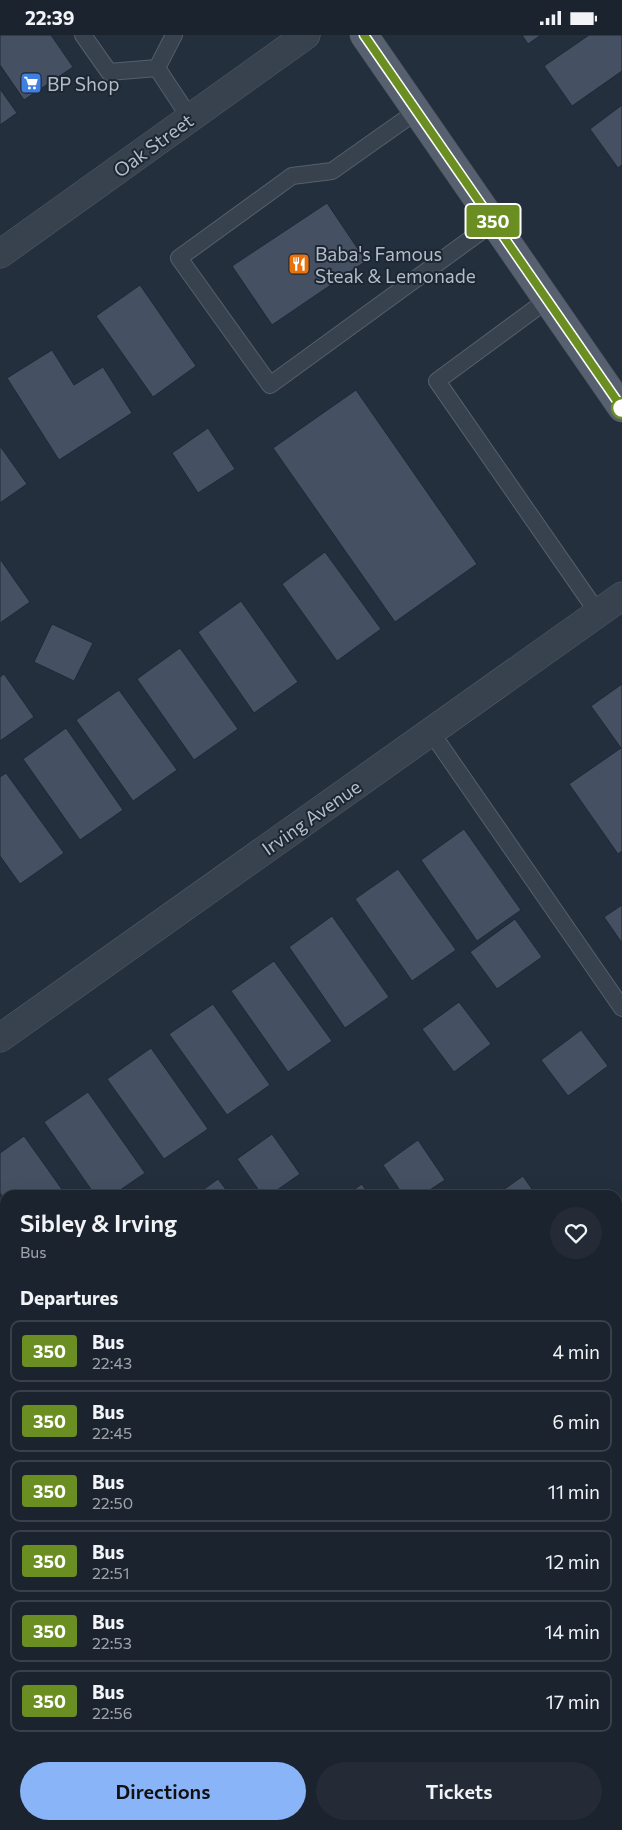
<!DOCTYPE html>
<html lang="en">
<head>
<meta charset="utf-8">
<style>
	body { margin:0; font-family:Commissioner,sans-serif; background:#242b36; color:#f1f3f6; height:100vh; display:flex; flex-direction:column; font-size:19px; white-space:nowrap }
	* { box-sizing:border-box; margin:0 }
	p { font-size:16px; color:#a0a4aa }
	.icon { flex:none; width:28px; height:28px; fill:none; stroke:currentColor; stroke-width:2; stroke-linecap:round; stroke-linejoin:round }
	.map { position:relative; flex:1; overflow:hidden }
	.drawer { position:absolute; left:0px; top:1155px; width:622px; height:640px; display:flex; flex-direction:column; background:#1b232e; border-radius:15px 15px 0 0; box-shadow:0 5px 20px #0002,0 0 0 1px #39404a }
	.drawer>* { flex:none }
	.badge { padding:0 10px; border-radius:4px; font-size:18px; line-height:32px }
	.map>.badge { position:absolute; translate:-50% -50%; box-shadow:0 0 0 2px #fff }
	h2 { padding:0 20px; font-size:19px; line-height:45px }
	.round { display:grid; place-items:center; flex:none; width:52px; height:52px; border-radius:26px; background:#242b36 }
	.summary { display:flex; align-items:center; justify-content:space-between; height:85px; padding:0 20px }
	h1 { font-size:24px; font-weight:600; line-height:38px }
	.action { display:flex; gap:10px; margin-top:auto; padding:10px 20px }
	.action a { flex:1; height:58px; border-radius:30px; background:#8ab4f8; color:#111; font-size:20px; font-weight:600; line-height:58px; text-align:center }
	.action a+a { background:#242b36; color:#f1f3f6 }
	ul { padding:0; list-style:none }
	li { display:flex; align-items:center; gap:15px; height:62px; margin:0 10px 8px; padding:0 10px; border:2px solid #39404a; border-radius:10px }
	li div { flex:1 }
	li b { display:block; font-size:19px }
	li em { font-style:normal }
	li .badge { min-width:55px; font-weight:700; text-align:center }
	.status { display:flex; justify-content:space-between; align-items:center; height:35px; padding:0 25px; background:#1b232e; direction:ltr }
	.status svg { height:14px; fill:currentColor }
	.map>svg:first-child { display:block }
	.building { fill:#455162; stroke:#1f2835 }
	.lines { fill:none; stroke-linecap:round; stroke-linejoin:round }
	.service-casing { stroke:#565f6c; stroke-width:18 }
	.minor-casing { stroke:#565f6c; stroke-width:29 }
	.primary-casing { stroke:#414a57; stroke-width:29 }
	.service { stroke:#38414e; stroke-width:16 }
	.minor { stroke:#38414e; stroke-width:28 }
	.primary { stroke:#56606e; stroke-width:28 }
	.line-casing { stroke:#fff; stroke-width:11 }
	.line { stroke:#6b8e23; stroke-width:8 }
	.stop-dot { fill:#fff; stroke:#6b8e23; stroke-width:2.5 }
	.labels { text-anchor:middle; dominant-baseline:central; stroke-width:4; stroke-linejoin:round; paint-order:stroke }
	.poi-label { font-size:19px; fill:#b4bcc9; stroke:#1d2633; text-anchor:start }
	.street-label { font-size:19px; fill:#b4bcc9; stroke:#1d2633 }
</style>
</head>
<body>
<div class="status"><b>22:39</b><svg viewBox="0 0 49 12"><path d="M0 12V9h3v3zM5 12V6h3v6zM10 12V3h3v9zM15 12V0h3v12zM26 1h20v11H26zM47 4h2v5h-2z"/></svg></div>
<div class="map">
<svg width="622" height="1795" viewBox="0 0 622 1795">
	<rect width="100%" height="100%" fill="#242f3e"/>
	<path class="building" d="M0,0H51L73,32L24,65L0,30Z
		M522,0H541L528,9Z
		M589,0H622V36L572,71L544,31Z
		M0,54L17,78L0,90Z
		M622,70V130L618,133L590,94Z
		M327,168L366,226L272,290L232,231Z
		M140,250L196,331L153,362L96,281Z
		M52,315L74,350L103,332L132,378L59,425L7,343Z
		M356,355L477,529L395,587L273,413Z
		M208,393L235,434L198,458L172,418Z
		M0,411L27,449L0,468Z
		M325,517L381,594L337,626L282,549Z
		M0,524L30,567L0,588Z
		M241,566L298,647L254,678L198,597Z
		M52,589L93,608L74,646L34,627Z
		M180,613L238,694L194,725L137,644Z
		M4,639L34,682L0,706V642Z
		M622,649V816L618,819L569,749L621,713L591,671Z
		M119,655L177,735L133,766L76,685Z
		M66,693L123,775L80,805L23,724Z
		M6,738L64,818L20,849L0,821V742Z
		M464,794L521,875L477,906L421,825Z
		M398,834L456,915L412,946L355,864Z
		M622,870V908L604,882Z
		M332,881L389,962L345,993L289,912Z
		M515,884L542,922L497,954L470,917Z
		M274,926L332,1006L288,1037L231,956Z
		M459,967L491,1009L454,1037L422,994Z
		M213,969L270,1050L227,1080L169,999Z
		M581,995L608,1031L568,1061L541,1025Z
		M151,1013L208,1094L164,1124L107,1044Z
		M88,1057L145,1138L113,1160H95L44,1087Z
		M272,1099L300,1139L270,1160H262L237,1124Z
		M24,1101L66,1160H5V1165L0,1158V1118Z
		M418,1105L445,1145L422,1160H403L383,1130Z
		M523,1141L536,1160H496Z
		M218,1144L230,1160H196Z
		M362,1149L369,1160H346Z
		M0,1533L5,1540V1632L0,1625Z"/>
	<g class="lines">
		<g class="service-casing">
			<path id="service" d="M83,0L109,37L157,33L190,83
				M157,33L174,0
				M417,76L332,136L292,141L179,223L270,350L494,187
				M547,265L437,346L598,578
				M431,697L622,973
				M618,1433L622,1439
				M618,1522L622,1518
				M243,1795L250,1790"/>
		</g>
		<g class="minor-casing">
			<path id="minor" d="M0,219L306,0
				M0,1003L622,561
				M618,1339L622,1336
				M0,1781L5,1777"/>
		</g>
		<g class="primary-casing">
			<path id="primary" d="M364,0L622,373"/>
		</g>
		<use href="#service" class="service"/>
		<use href="#minor" class="minor"/>
		<use href="#primary" class="primary"/>
	</g>
	<g class="lines">
		<g class="line-casing">
			<path id="line" d="M364,0L622,373"/>
		</g>
		<use href="#line" class="line"/>
	</g>
	<defs>
		<g id="supermarket-square" transform="scale(1.125)"><rect x="-9" y="-9" width="18" height="18" rx="4" fill="#3f7fe0" stroke="#1d2633"/><path d="M-6-5.5h2.5l.6 2H6L4.5 2H-2.5L-4.4-4H-6ZM-1.5 3.2a1.3 1.3 0 1 0 .1 0ZM3 3.2a1.3 1.3 0 1 0 .1 0Z" fill="#fff"/></g>
		<g id="restaurant-square" transform="scale(1.125)"><rect x="-9" y="-9" width="18" height="18" rx="4" fill="#e8710a" stroke="#1d2633"/><path d="M-5-6h1v4h1v-4h1v4h1v-4h1v5L-1.5 .5V6h-2V.5L-5-1ZM5-6V6H3V1.5H1.5Q1.5-4 5-6Z" fill="#fff"/></g>
	</defs>
	<g fill-rule="evenodd">
		<use href="#supermarket-square" x="31" y="48"/>
		<use href="#restaurant-square" x="299" y="229"/>
	</g>
	<circle class="stop-dot" cx="622" cy="373" r="10"/>
	<g class="labels">
		<g class="poi-label">
			<text x="47" y="48">BP Shop</text>
			<text x="315" y="218">Baba's Famous<tspan x="315" dy="22">Steak &amp; Lemonade</tspan></text>
		</g>
		<g class="street-label">
			<text transform="translate(153 110) rotate(-36)">Oak Street</text>
			<text transform="translate(311 782) rotate(-35)">Irving Avenue</text>
		</g>
	</g>
</svg>
<b class="badge" style="left:493px;top:186px;background:#6b8e23;color:#fff">350</b>
<section class="drawer">
<div class="summary"><div><h1>Sibley &amp; Irving</h1><p>Bus</p></div><a class="round"><svg class="icon" aria-label="heart" viewBox="0 0 24 24"><path d="M12 20l-8-8c-3-5 5-10 8-4 3-6 11-1 8 4z"/></svg></a></div>
<h2>Departures</h2>
<ul>
<li><span class="badge" style="background:#6b8e23;color:#fff">350</span><div><b>Bus</b><p>22:43</p></div><em>4 min</em></li>
<li><span class="badge" style="background:#6b8e23;color:#fff">350</span><div><b>Bus</b><p>22:45</p></div><em>6 min</em></li>
<li><span class="badge" style="background:#6b8e23;color:#fff">350</span><div><b>Bus</b><p>22:50</p></div><em>11 min</em></li>
<li><span class="badge" style="background:#6b8e23;color:#fff">350</span><div><b>Bus</b><p>22:51</p></div><em>12 min</em></li>
<li><span class="badge" style="background:#6b8e23;color:#fff">350</span><div><b>Bus</b><p>22:53</p></div><em>14 min</em></li>
<li><span class="badge" style="background:#6b8e23;color:#fff">350</span><div><b>Bus</b><p>22:56</p></div><em>17 min</em></li>
</ul>
<div class="action"><a>Directions</a><a>Tickets</a></div>
</section>
</div>
</body>
</html>
